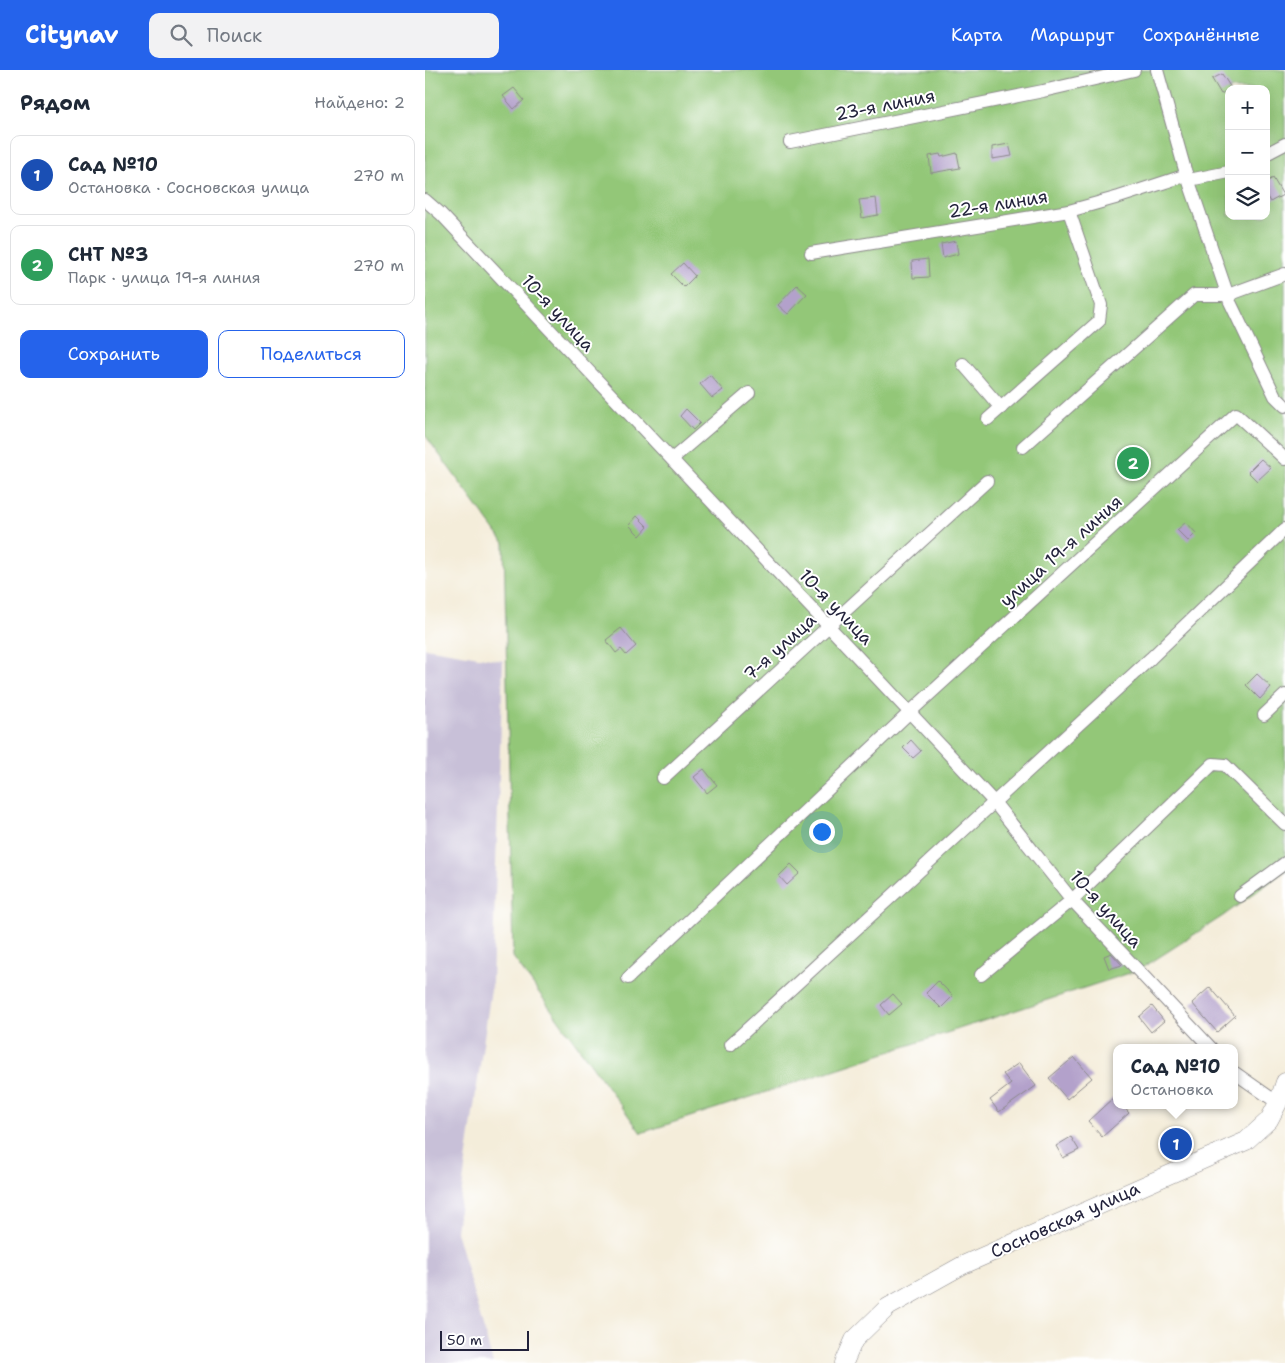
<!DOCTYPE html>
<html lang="ru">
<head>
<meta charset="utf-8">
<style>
  :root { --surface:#fff; --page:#f2f2f3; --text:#1f2937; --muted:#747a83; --line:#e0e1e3; --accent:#2563eb }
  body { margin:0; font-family:"Shantell Sans",sans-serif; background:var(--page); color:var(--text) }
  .controls { position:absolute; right:15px; top:15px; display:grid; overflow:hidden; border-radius:10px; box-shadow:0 5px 20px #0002 }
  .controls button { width:45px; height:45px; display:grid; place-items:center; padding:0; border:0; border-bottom:1px solid var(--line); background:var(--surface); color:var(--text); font:25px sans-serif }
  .scale { position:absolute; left:15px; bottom:12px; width:89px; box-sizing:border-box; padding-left:5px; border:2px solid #22223b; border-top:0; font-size:14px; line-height:18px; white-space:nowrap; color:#22223b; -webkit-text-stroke:4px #fff; paint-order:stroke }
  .you { position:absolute; left:396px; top:761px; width:18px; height:18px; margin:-12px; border:4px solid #fff; border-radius:50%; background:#1a73e8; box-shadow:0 0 0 8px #1a73e833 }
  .badge { display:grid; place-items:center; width:32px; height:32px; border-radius:50%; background:var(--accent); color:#fff; font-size:16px; font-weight:700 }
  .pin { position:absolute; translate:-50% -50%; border:2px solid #fff; box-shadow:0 1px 5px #0006 }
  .popup { position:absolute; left:688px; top:974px; width:125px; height:65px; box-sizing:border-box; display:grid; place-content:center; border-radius:10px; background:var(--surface); filter:drop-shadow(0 1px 4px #0005); font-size:16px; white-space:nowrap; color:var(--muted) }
  .popup b { font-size:19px; color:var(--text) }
  .popup::after { content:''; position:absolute; left:50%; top:100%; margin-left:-10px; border:10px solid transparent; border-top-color:var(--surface) }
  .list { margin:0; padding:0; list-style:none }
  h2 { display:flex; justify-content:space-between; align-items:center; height:65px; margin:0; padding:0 20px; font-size:21px }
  h2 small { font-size:16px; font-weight:400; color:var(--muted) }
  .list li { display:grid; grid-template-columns:32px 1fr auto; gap:15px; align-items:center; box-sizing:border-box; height:80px; margin:0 10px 10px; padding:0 10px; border:1px solid var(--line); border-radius:10px }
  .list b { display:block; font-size:19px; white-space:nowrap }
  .list p { margin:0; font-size:16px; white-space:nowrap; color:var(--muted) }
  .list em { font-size:16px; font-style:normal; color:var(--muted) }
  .actions { display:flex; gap:10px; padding:15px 20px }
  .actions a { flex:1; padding:11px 0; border:1px solid var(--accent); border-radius:10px; text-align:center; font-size:18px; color:var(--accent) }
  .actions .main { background:var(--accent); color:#fff }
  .icon { flex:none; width:28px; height:28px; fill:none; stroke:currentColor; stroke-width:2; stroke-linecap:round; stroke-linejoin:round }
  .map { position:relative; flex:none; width:860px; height:1293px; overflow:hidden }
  header { display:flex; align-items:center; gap:30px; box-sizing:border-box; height:70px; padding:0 25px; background:var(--accent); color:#fff }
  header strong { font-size:24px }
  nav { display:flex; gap:28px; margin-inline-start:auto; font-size:18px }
  .search { width:350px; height:45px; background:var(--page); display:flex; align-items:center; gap:12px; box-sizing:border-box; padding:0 18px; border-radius:10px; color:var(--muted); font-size:19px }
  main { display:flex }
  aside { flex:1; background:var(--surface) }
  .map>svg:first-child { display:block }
  .industrial { fill:#c8c0d8 }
  .green { fill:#93c778; stroke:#5a745a; fill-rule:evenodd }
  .building { fill:#b3a1cb }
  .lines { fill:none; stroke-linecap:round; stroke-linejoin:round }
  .street-casing { stroke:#8b888a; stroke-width:14 }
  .secondary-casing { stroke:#8b888a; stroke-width:19 }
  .street { stroke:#fff; stroke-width:12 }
  .secondary { stroke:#fff; stroke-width:18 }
  .labels { text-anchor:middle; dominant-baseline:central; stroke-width:4; stroke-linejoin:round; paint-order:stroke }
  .street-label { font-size:18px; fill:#22223b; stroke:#fff }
</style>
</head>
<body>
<header>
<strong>Citynav</strong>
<div class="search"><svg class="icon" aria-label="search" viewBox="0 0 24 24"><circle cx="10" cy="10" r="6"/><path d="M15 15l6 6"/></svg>Поиск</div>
<nav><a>Карта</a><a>Маршрут</a><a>Сохранённые</a></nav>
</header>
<main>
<aside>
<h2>Рядом<small>Найдено: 2</small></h2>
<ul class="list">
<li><span class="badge" style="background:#1a4fb4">1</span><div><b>Сад №10</b><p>Остановка · Сосновская улица</p></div><em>270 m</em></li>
<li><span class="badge" style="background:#2e9e5b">2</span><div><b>СНТ №3</b><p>Парк · улица 19-я линия</p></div><em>270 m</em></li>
</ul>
<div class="actions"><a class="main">Сохранить</a><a>Поделиться</a></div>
</aside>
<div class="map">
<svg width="860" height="1293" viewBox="0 0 860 1293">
  <rect width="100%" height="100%" fill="#fff"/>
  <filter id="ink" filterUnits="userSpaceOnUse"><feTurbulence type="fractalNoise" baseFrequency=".02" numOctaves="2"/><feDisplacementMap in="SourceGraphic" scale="10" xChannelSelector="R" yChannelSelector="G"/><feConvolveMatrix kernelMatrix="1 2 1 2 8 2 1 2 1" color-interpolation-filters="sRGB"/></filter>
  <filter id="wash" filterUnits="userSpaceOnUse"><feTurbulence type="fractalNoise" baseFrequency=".0096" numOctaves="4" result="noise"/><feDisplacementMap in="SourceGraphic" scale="20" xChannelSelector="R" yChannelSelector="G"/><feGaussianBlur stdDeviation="1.12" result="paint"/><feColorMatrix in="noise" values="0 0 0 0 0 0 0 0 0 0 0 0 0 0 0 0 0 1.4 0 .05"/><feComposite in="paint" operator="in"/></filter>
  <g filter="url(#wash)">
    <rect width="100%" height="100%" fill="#f4edda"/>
    <polygon class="industrial" points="0,578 78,591 67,912 31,1161 68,1293 0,1293"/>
    <path class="green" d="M 0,0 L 860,0 L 860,801 L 798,846 L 714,900 L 216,1063 L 88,887 L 79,473 L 0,365 ZM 804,19 L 841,19 L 841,146 L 804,146 Z"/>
    <g id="blocks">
      <g class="building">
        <polygon points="797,4 806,18 796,24 787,9"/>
        <polygon points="89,18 99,30 89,39 78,26"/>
        <polygon points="584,74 587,86 567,89 567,77"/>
        <polygon points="532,83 535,98 506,103 504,86 515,84 516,87"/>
        <polygon points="848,108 858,125 845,132 841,125 841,112"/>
        <polygon points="451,128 453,145 437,148 434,130"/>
        <polygon points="531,171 533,184 518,188 516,174"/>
        <polygon points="503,189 504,207 488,208 487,191"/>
        <polygon points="258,193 270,206 259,217 246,204"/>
        <polygon points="372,215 382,224 363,244 353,235"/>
        <polygon points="285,305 298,320 287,328 275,314"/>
        <polygon points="261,339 275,353 268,360 255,346"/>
        <polygon points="836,389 846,398 832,411 823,402"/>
        <polygon points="212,446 223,457 215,466 204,455"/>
        <polygon points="761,452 771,463 763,471 752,460"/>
        <polygon points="196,558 211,576 201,585 196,579 191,583 181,570"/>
        <polygon points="832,604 846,617 835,629 821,615"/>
        <polygon points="486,670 496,681 488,688 478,678"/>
        <polygon points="279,699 292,715 282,723 269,707"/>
        <polygon points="366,794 375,803 362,815 354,806"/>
        <polygon points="686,883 697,895 684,899 679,886"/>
        <polygon points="513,911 528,926 516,938 501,923"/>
        <polygon points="785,917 810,946 792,962 767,933"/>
        <polygon points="468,924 477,934 464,945 456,935"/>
        <polygon points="727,936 739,951 726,962 714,947"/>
        <polygon points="649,987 667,1008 642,1029 624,1008"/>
        <polygon points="594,993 611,1016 574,1042 565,1030 586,1014 578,1004"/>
        <polygon points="689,1027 692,1030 692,1035 697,1035 704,1043 677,1067 663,1051"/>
        <polygon points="646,1067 654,1080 638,1088 631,1076"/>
      </g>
    </g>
  </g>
  <g filter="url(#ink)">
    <use href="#blocks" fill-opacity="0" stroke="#8b888a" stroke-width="1"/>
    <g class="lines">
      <defs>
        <g id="street">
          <polyline points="732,0 760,100 805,232 850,326 860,336"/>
          <polyline points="365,72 618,21 709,0"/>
          <polyline points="841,84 860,74"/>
          <polyline points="764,110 804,102"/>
          <polyline points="0,130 16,144 569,732 647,830 786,978"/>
          <polyline points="386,183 644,141 694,127 762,105"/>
          <polyline points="538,294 576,338"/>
          <polyline points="563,349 674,251 676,235 644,141"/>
          <polyline points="598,377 769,225 803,225 860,204"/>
          <polyline points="247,389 324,323"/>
          <polyline points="839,645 860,625"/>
          <polyline points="238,708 562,411"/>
          <polyline points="815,826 860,793"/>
          <polyline points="556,905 647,830 788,694 800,695 860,754"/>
          <polyline points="203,908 484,643 811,344 860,389"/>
          <polyline points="305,975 726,588 860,459"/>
          <polyline points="810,1003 853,1033"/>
        </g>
        <polyline id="secondary" points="419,1293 429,1270 463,1237 538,1195 821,1071 844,1050 853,1033 860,1012"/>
      </defs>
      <use href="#street" class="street-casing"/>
      <use href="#secondary" class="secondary-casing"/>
      <use href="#street" class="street"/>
      <use href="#secondary" class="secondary"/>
    </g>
  </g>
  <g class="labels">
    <g class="street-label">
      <text transform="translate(460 35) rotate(-11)">23-я линия</text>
      <text transform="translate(573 134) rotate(-9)">22-я линия</text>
      <text transform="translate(133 243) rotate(47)">10-я улица</text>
      <text transform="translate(636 481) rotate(-42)">улица 19-я линия</text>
      <text transform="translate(411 537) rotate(46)">10-я улица</text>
      <text transform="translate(355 577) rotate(-42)">7-я улица</text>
      <text transform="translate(681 839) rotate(48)">10-я улица</text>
      <text transform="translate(640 1150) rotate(-24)">Сосновская улица</text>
    </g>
  </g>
</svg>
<div class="controls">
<button>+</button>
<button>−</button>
<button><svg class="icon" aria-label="layers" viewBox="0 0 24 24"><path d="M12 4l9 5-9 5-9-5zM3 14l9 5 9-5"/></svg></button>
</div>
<div class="scale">50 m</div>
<div class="you"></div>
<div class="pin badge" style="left:751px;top:1074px;background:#1a4fb4">1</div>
<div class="popup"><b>Сад №10</b>Остановка</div>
<div class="pin badge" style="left:708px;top:393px;background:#2e9e5b">2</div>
</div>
</main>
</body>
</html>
